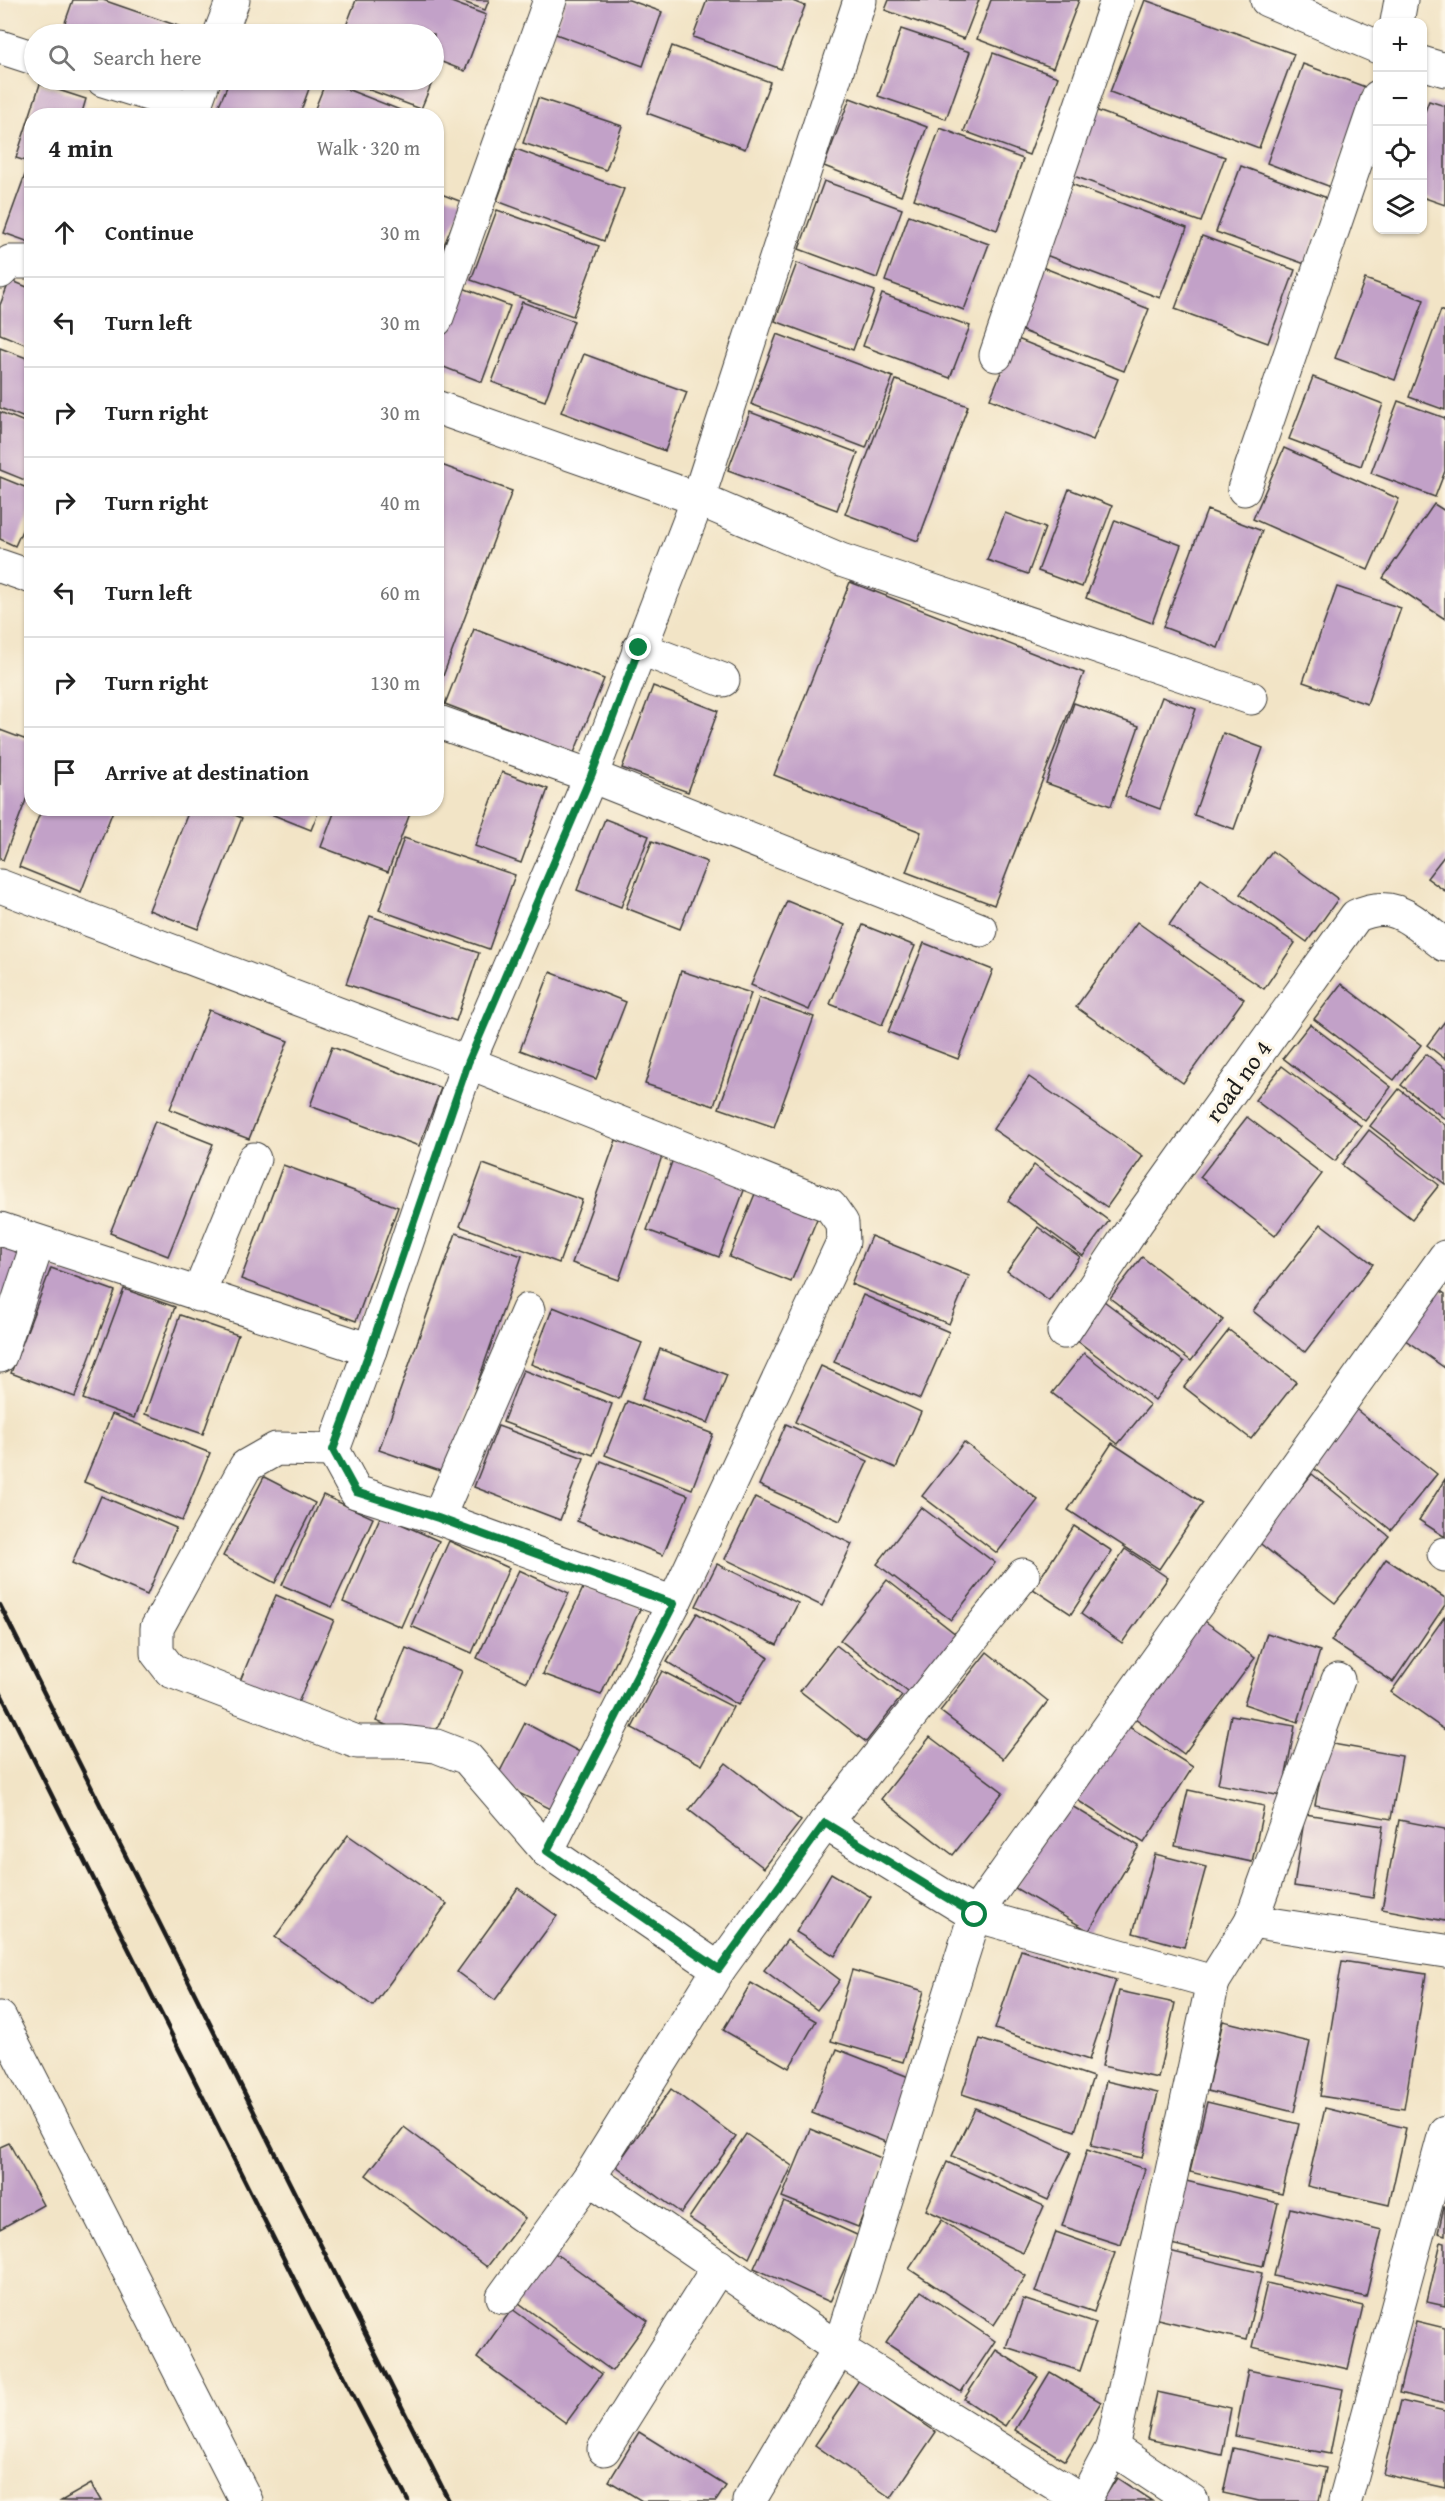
<!DOCTYPE html>
<html lang="en">
<head>
<meta charset="utf-8">
<style>
  :root { --surface:#fff; --page:#f2f2f2; --text:#222; --muted:#767676; --line:#e0e0e0 }
  body { margin:0; font-family:"Gentium Book Plus",serif; background:var(--page); color:var(--text) }
  .controls { position:absolute; right:18px; top:18px; display:grid; overflow:hidden; border-radius:12px; box-shadow:0 2px 4px #0004 }
  .controls button { width:54px; height:54px; display:grid; place-items:center; padding:0; border:0; border-bottom:2px solid var(--line); background:var(--surface); color:var(--text); font:30px sans-serif }
  .stop { position:absolute; width:18px; height:18px; margin:-14px; border:4px solid #0b8043; border-radius:50%; background:#fff }
  .stop.end { background:#0b8043; border-color:#fff; box-shadow:0 2px 6px #0008 }
  .list { margin:0; padding:0; list-style:none }
  h2 { display:flex; justify-content:space-between; align-items:center; height:78px; margin:0; padding:0 24px; font-size:26px }
  h2 small { font-size:20px; font-weight:400; color:var(--muted) }
  .list li { display:grid; grid-template-columns:39px 1fr auto; gap:18px; align-items:center; box-sizing:border-box; height:90px; padding:0 24px; border-top:2px solid var(--line) }
  .list b { display:block; font-size:22px; white-space:nowrap }
  .list em { font-size:20px; font-style:normal; color:var(--muted) }
  .icon { flex:none; width:33px; height:33px; fill:none; stroke:currentColor; stroke-width:2; stroke-linecap:round; stroke-linejoin:round }
  .map { position:relative; flex:none; width:1445px; height:2501px; overflow:hidden }
  .search { position:absolute; background:var(--surface); box-shadow:0 2px 4px #0004; left:24px; top:24px; width:420px; height:66px; display:flex; align-items:center; gap:15px; box-sizing:border-box; padding:0 21px; border-radius:33px; color:var(--muted); font-size:22px }
  .panel { position:absolute; background:var(--surface); box-shadow:0 2px 4px #0004; left:24px; top:108px; width:420px; height:708px; border-radius:24px }
  .map>svg:first-child { display:block }
  .building { fill:#c2a1c8 }
  .lines { fill:none; stroke-linecap:round; stroke-linejoin:round }
  .minor-casing { stroke:#3c3a36; stroke-width:35 }
  .minor { stroke:#fff; stroke-width:33 }
  .rail { stroke:#1c1c1c; stroke-width:4.5 }
  .route { stroke:#0b8043; stroke-width:8 }
  .labels { text-anchor:middle; dominant-baseline:central; stroke-width:6; stroke-linejoin:round; paint-order:stroke }
  .street-label { font-size:24px; fill:#1c1c1c; stroke:#fcf5e5 }
</style>
</head>
<body>
<div class="map">
<svg width="1445" height="2501" viewBox="0 0 1445 2501">
  <rect width="100%" height="100%" fill="#fcf5e5"/>
  <filter id="ink" filterUnits="userSpaceOnUse"><feTurbulence type="fractalNoise" baseFrequency=".0167" numOctaves="2"/><feDisplacementMap in="SourceGraphic" scale="12" xChannelSelector="R" yChannelSelector="G"/><feConvolveMatrix kernelMatrix="1 2 1 2 8 2 1 2 1" color-interpolation-filters="sRGB"/></filter>
  <filter id="wash" filterUnits="userSpaceOnUse"><feTurbulence type="fractalNoise" baseFrequency=".008" numOctaves="4" result="noise"/><feDisplacementMap in="SourceGraphic" scale="24" xChannelSelector="R" yChannelSelector="G"/><feGaussianBlur stdDeviation="1.35" result="paint"/><feColorMatrix in="noise" values="0 0 0 0 0 0 0 0 0 0 0 0 0 0 0 0 0 1.4 0 .05"/><feComposite in="paint" operator="in"/></filter>
  <g filter="url(#wash)">
    <rect width="100%" height="100%" fill="#f2e4c6"/>
    <g id="blocks">
      <g class="building">
        <polygon points="73,0 103,0 181,27 179,34 61,34"/>
        <polygon points="356,0 446,0 486,15 465,71 434,59 434,34 369,34 346,26"/>
        <polygon points="458,0 489,0 485,10"/>
        <polygon points="566,0 629,0 662,12 643,66 553,33"/>
        <polygon points="707,0 790,0 805,6 781,69 693,37"/>
        <polygon points="889,0 979,0 964,39 885,10"/>
        <polygon points="991,0 1079,0 1053,68 977,39"/>
        <polygon points="1145,0 1294,54 1259,148 1110,92"/>
        <polygon points="901,29 970,52 946,119 878,96"/>
        <polygon points="672,46 770,82 745,149 647,113"/>
        <polygon points="993,53 1058,77 1029,155 964,131"/>
        <polygon points="1303,64 1368,88 1331,187 1267,163"/>
        <polygon points="230,80 292,80 310,86 299,116 239,116 218,107"/>
        <polygon points="343,80 433,80 421,109"/>
        <polygon points="326,81 413,115 413,116 312,116"/>
        <polygon points="40,84 86,99 81,116 32,116 32,163 16,158"/>
        <polygon points="538,98 622,126 606,170 523,143"/>
        <polygon points="850,98 927,127 901,196 824,166"/>
        <polygon points="1429,101 1445,106 1445,205 1422,197 1422,119"/>
        <polygon points="1095,110 1225,157 1201,222 1071,175"/>
        <polygon points="940,128 1023,159 997,230 914,199"/>
        <polygon points="516,149 624,189 604,241 497,201"/>
        <polygon points="1241,166 1330,199 1305,264 1216,232"/>
        <polygon points="25,175 32,177 32,243 4,233"/>
        <polygon points="824,181 902,209 877,278 799,249"/>
        <polygon points="1071,184 1187,228 1160,298 1043,254"/>
        <polygon points="436,192 462,202 436,264"/>
        <polygon points="497,210 599,246 573,316 471,280"/>
        <polygon points="909,215 989,244 964,310 885,281"/>
        <polygon points="1202,236 1295,270 1268,343 1175,309"/>
        <polygon points="797,263 875,291 853,350 775,321"/>
        <polygon points="1042,267 1149,309 1124,371 1018,329"/>
        <polygon points="1365,279 1424,300 1395,380 1335,358"/>
        <polygon points="10,280 32,289 32,347 0,334 0,305"/>
        <polygon points="455,285 510,306 482,382 436,364 436,336"/>
        <polygon points="882,294 970,326 950,378 863,346"/>
        <polygon points="522,302 574,321 545,401 492,382"/>
        <polygon points="1441,310 1445,312 1445,410 1409,397"/>
        <polygon points="777,334 893,377 866,448 751,404"/>
        <polygon points="1015,338 1118,379 1093,440 990,399"/>
        <polygon points="0,348 32,360 32,421 0,408"/>
        <polygon points="584,354 687,392 665,451 561,412"/>
        <polygon points="1313,377 1383,404 1361,466 1289,439"/>
        <polygon points="896,380 968,406 918,541 845,514"/>
        <polygon points="1398,401 1445,418 1445,471 1435,497 1371,473"/>
        <polygon points="0,412 32,425 32,483 0,470"/>
        <polygon points="750,412 858,453 837,510 728,470"/>
        <polygon points="1284,448 1399,499 1368,570 1253,519"/>
        <polygon points="436,463 512,491 437,692 436,692"/>
        <polygon points="0,477 32,490 32,508 15,546 0,539"/>
        <polygon points="1069,489 1112,506 1082,587 1038,571"/>
        <polygon points="1434,504 1445,511 1445,619 1383,578"/>
        <polygon points="1207,510 1262,531 1218,648 1163,627"/>
        <polygon points="1005,513 1045,528 1028,574 987,560"/>
        <polygon points="1115,520 1181,545 1152,623 1086,598"/>
        <polygon points="850,582 1084,673 994,905 906,872 921,832 774,775"/>
        <polygon points="1337,587 1401,608 1367,704 1303,682"/>
        <polygon points="474,629 604,679 574,753 445,704"/>
        <polygon points="653,686 718,711 688,792 622,768"/>
        <polygon points="1162,697 1196,709 1160,809 1125,796"/>
        <polygon points="1074,703 1139,726 1111,806 1046,783"/>
        <polygon points="0,730 32,742 32,784 3,860 0,859"/>
        <polygon points="1223,733 1263,748 1234,829 1194,815"/>
        <polygon points="502,772 548,789 521,863 475,846"/>
        <polygon points="42,808 114,808 81,892 19,867"/>
        <polygon points="190,808 218,808 242,818 198,929 149,910"/>
        <polygon points="267,808 320,808 311,830 266,812"/>
        <polygon points="336,808 412,808 388,872 321,847"/>
        <polygon points="605,819 649,836 621,907 577,890"/>
        <polygon points="404,838 515,875 489,949 379,910"/>
        <polygon points="652,841 707,862 680,929 626,908"/>
        <polygon points="1272,851 1338,899 1307,942 1240,894"/>
        <polygon points="1445,855 1445,891 1427,878"/>
        <polygon points="1201,879 1295,943 1264,989 1169,925"/>
        <polygon points="787,901 845,925 809,1010 751,985"/>
        <polygon points="370,916 479,953 456,1021 346,984"/>
        <polygon points="1137,922 1244,999 1183,1083 1076,1007"/>
        <polygon points="863,925 915,946 882,1025 830,1004"/>
        <polygon points="924,943 993,970 958,1059 888,1032"/>
        <polygon points="681,971 751,993 714,1106 645,1084"/>
        <polygon points="550,972 626,1002 596,1079 520,1050"/>
        <polygon points="1341,984 1421,1045 1394,1080 1314,1019"/>
        <polygon points="759,998 814,1017 774,1127 719,1108"/>
        <polygon points="209,1010 288,1041 249,1139 170,1109"/>
        <polygon points="1445,1021 1445,1059 1427,1045"/>
        <polygon points="1310,1024 1391,1087 1365,1121 1283,1058"/>
        <polygon points="332,1047 441,1088 419,1146 310,1106"/>
        <polygon points="1426,1054 1445,1069 1445,1119 1401,1085"/>
        <polygon points="1282,1066 1361,1126 1335,1161 1255,1100"/>
        <polygon points="1029,1077 1143,1156 1107,1207 993,1129"/>
        <polygon points="1399,1089 1445,1125 1445,1184 1370,1126"/>
        <polygon points="1247,1117 1322,1174 1275,1236 1200,1177"/>
        <polygon points="155,1121 213,1144 168,1256 110,1233"/>
        <polygon points="1369,1130 1439,1185 1412,1219 1342,1165"/>
        <polygon points="616,1140 662,1156 619,1280 572,1263"/>
        <polygon points="673,1159 746,1185 719,1257 647,1230"/>
        <polygon points="483,1164 582,1200 559,1263 460,1226"/>
        <polygon points="283,1165 398,1207 356,1321 241,1279"/>
        <polygon points="1034,1165 1109,1221 1083,1256 1008,1201"/>
        <polygon points="757,1189 819,1214 791,1282 729,1257"/>
        <polygon points="1321,1224 1373,1264 1305,1352 1253,1311"/>
        <polygon points="1038,1227 1080,1257 1049,1301 1007,1271"/>
        <polygon points="456,1233 522,1256 446,1473 379,1450"/>
        <polygon points="871,1236 969,1276 949,1324 851,1284"/>
        <polygon points="0,1244 24,1252 0,1321"/>
        <polygon points="1142,1257 1223,1320 1191,1361 1110,1298"/>
        <polygon points="51,1268 115,1291 75,1397 11,1373"/>
        <polygon points="124,1289 175,1307 134,1418 83,1399"/>
        <polygon points="1438,1289 1445,1294 1445,1368 1404,1339"/>
        <polygon points="863,1295 949,1332 920,1399 834,1362"/>
        <polygon points="1104,1301 1184,1362 1155,1400 1075,1339"/>
        <polygon points="553,1307 642,1343 619,1399 531,1364"/>
        <polygon points="180,1315 238,1335 203,1434 145,1414"/>
        <polygon points="1229,1330 1296,1382 1251,1439 1184,1387"/>
        <polygon points="660,1349 727,1375 708,1423 642,1399"/>
        <polygon points="1084,1353 1150,1405 1118,1444 1052,1393"/>
        <polygon points="821,1366 921,1412 896,1468 795,1422"/>
        <polygon points="523,1370 612,1404 593,1455 503,1422"/>
        <polygon points="627,1401 713,1434 692,1489 605,1455"/>
        <polygon points="1353,1407 1437,1474 1391,1530 1307,1463"/>
        <polygon points="112,1414 210,1453 182,1521 84,1482"/>
        <polygon points="786,1424 868,1461 840,1521 759,1485"/>
        <polygon points="498,1426 584,1458 560,1520 474,1487"/>
        <polygon points="964,1442 1038,1500 997,1553 922,1496"/>
        <polygon points="1112,1443 1203,1503 1159,1569 1068,1510"/>
        <polygon points="601,1461 688,1495 663,1555 577,1521"/>
        <polygon points="1312,1474 1389,1536 1335,1603 1257,1541"/>
        <polygon points="264,1477 315,1503 275,1583 223,1556"/>
        <polygon points="1445,1479 1445,1537 1419,1520"/>
        <polygon points="323,1495 373,1518 332,1607 282,1585"/>
        <polygon points="101,1496 176,1528 147,1595 72,1563"/>
        <polygon points="755,1497 852,1544 822,1606 725,1559"/>
        <polygon points="921,1507 995,1563 951,1620 877,1564"/>
        <polygon points="381,1515 439,1541 401,1627 343,1602"/>
        <polygon points="1074,1526 1112,1551 1071,1614 1033,1589"/>
        <polygon points="449,1541 509,1568 472,1653 411,1626"/>
        <polygon points="1125,1549 1168,1578 1122,1643 1081,1614"/>
        <polygon points="1386,1559 1445,1598 1445,1605 1393,1682 1331,1641"/>
        <polygon points="717,1564 798,1603 777,1645 696,1606"/>
        <polygon points="519,1570 569,1593 527,1682 477,1658"/>
        <polygon points="887,1580 962,1639 916,1698 840,1640"/>
        <polygon points="584,1586 641,1607 601,1695 543,1674"/>
        <polygon points="276,1595 334,1620 297,1705 240,1681"/>
        <polygon points="697,1613 768,1657 738,1705 667,1662"/>
        <polygon points="1198,1616 1255,1658 1184,1754 1127,1712"/>
        <polygon points="1445,1616 1445,1730 1391,1692"/>
        <polygon points="1267,1633 1320,1651 1298,1722 1244,1704"/>
        <polygon points="836,1645 902,1696 866,1742 800,1691"/>
        <polygon points="406,1648 462,1671 431,1743 376,1721"/>
        <polygon points="987,1652 1048,1701 1003,1759 940,1711"/>
        <polygon points="662,1671 733,1707 702,1765 632,1728"/>
        <polygon points="1231,1715 1295,1726 1282,1796 1218,1784"/>
        <polygon points="525,1723 591,1758 561,1814 495,1781"/>
        <polygon points="1126,1725 1193,1767 1144,1843 1077,1800"/>
        <polygon points="930,1737 1003,1792 953,1855 881,1799"/>
        <polygon points="1327,1743 1402,1756 1391,1819 1315,1805"/>
        <polygon points="726,1763 801,1821 764,1868 689,1810"/>
        <polygon points="1188,1790 1264,1806 1252,1862 1175,1846"/>
        <polygon points="1065,1802 1139,1846 1089,1931 1015,1888"/>
        <polygon points="1305,1814 1383,1826 1373,1898 1294,1886"/>
        <polygon points="1399,1820 1445,1829 1445,1921 1382,1909"/>
        <polygon points="348,1835 447,1904 373,2006 275,1937"/>
        <polygon points="1155,1854 1206,1867 1184,1947 1133,1933"/>
        <polygon points="831,1873 871,1897 835,1956 796,1932"/>
        <polygon points="518,1888 557,1916 495,2000 457,1972"/>
        <polygon points="787,1940 840,1980 817,2010 764,1970"/>
        <polygon points="1021,1950 1116,1980 1089,2060 995,2029"/>
        <polygon points="1342,1961 1426,1974 1404,2109 1320,2096"/>
        <polygon points="852,1970 924,1991 903,2062 831,2041"/>
        <polygon points="751,1983 816,2021 789,2068 723,2030"/>
        <polygon points="1119,1991 1175,2003 1158,2078 1102,2066"/>
        <polygon points="1223,2021 1310,2042 1294,2112 1207,2091"/>
        <polygon points="980,2039 1093,2077 1075,2131 962,2094"/>
        <polygon points="837,2049 914,2079 888,2143 812,2113"/>
        <polygon points="1106,2081 1158,2093 1142,2158 1091,2146"/>
        <polygon points="671,2089 736,2137 681,2213 616,2166"/>
        <polygon points="1207,2102 1299,2124 1282,2194 1190,2172"/>
        <polygon points="975,2108 1071,2152 1048,2200 952,2156"/>
        <polygon points="1325,2108 1406,2128 1389,2205 1307,2186"/>
        <polygon points="404,2127 525,2218 487,2267 366,2175"/>
        <polygon points="810,2129 886,2160 858,2227 782,2197"/>
        <polygon points="746,2134 792,2166 749,2258 689,2218"/>
        <polygon points="9,2143 43,2205 0,2229 0,2147"/>
        <polygon points="1087,2150 1145,2169 1121,2245 1062,2226"/>
        <polygon points="947,2162 1044,2206 1023,2253 926,2210"/>
        <polygon points="1186,2181 1278,2203 1263,2266 1171,2244"/>
        <polygon points="784,2202 859,2236 830,2302 754,2268"/>
        <polygon points="1444,2207 1445,2207 1445,2235 1438,2233"/>
        <polygon points="1290,2208 1382,2230 1366,2297 1274,2276"/>
        <polygon points="942,2220 1026,2276 994,2325 909,2269"/>
        <polygon points="1056,2232 1115,2253 1094,2312 1035,2292"/>
        <polygon points="1441,2242 1445,2243 1445,2306 1427,2302"/>
        <polygon points="1165,2250 1262,2273 1246,2340 1149,2317"/>
        <polygon points="552,2251 648,2321 612,2371 515,2300"/>
        <polygon points="1267,2283 1363,2306 1348,2369 1252,2347"/>
        <polygon points="921,2291 995,2341 961,2392 886,2343"/>
        <polygon points="1023,2299 1096,2323 1080,2371 1006,2347"/>
        <polygon points="512,2309 602,2374 566,2423 477,2358"/>
        <polygon points="1416,2321 1445,2328 1445,2404 1399,2393"/>
        <polygon points="996,2350 1038,2377 1005,2426 964,2399"/>
        <polygon points="1248,2370 1343,2389 1330,2454 1235,2436"/>
        <polygon points="1050,2372 1101,2402 1065,2461 1015,2430"/>
        <polygon points="859,2380 936,2432 891,2498 815,2445"/>
        <polygon points="1157,2392 1231,2408 1222,2455 1147,2439"/>
        <polygon points="1401,2401 1445,2411 1445,2488 1383,2474"/>
        <polygon points="639,2432 726,2486 716,2501 642,2501 609,2481"/>
        <polygon points="1233,2448 1326,2468 1319,2501 1259,2501 1223,2493"/>
        <polygon points="1117,2478 1152,2501 1102,2501"/>
        <polygon points="91,2484 101,2501 61,2501"/>
      </g>
    </g>
  </g>
  <g filter="url(#ink)">
    <use href="#blocks" fill-opacity="0" stroke="#3c3a36" stroke-width="1.5"/>
    <g class="lines">
      <defs>
        <g id="minor">
          <polyline points="1267,0 1378,47"/>
          <polyline points="1397,22 1401,0"/>
          <polyline points="220,34 233,0"/>
          <polyline points="0,47 34,58"/>
          <polyline points="1422,63 1445,70"/>
          <polyline points="103,80 193,108"/>
          <polyline points="191,116 204,80"/>
          <polyline points="0,272 10,262 32,262"/>
          <polyline points="436,320 550,0"/>
          <polyline points="996,355 1117,0"/>
          <polyline points="436,407 698,499 841,560 1251,698"/>
          <polyline points="1244,489 1378,97"/>
          <polyline points="0,566 32,577"/>
          <polyline points="639,648 723,680"/>
          <polyline points="436,721 591,776 981,930"/>
          <polyline points="0,886 468,1063 830,1206 842,1223 843,1242 674,1603 547,1851"/>
          <polyline points="0,1229 370,1350"/>
          <polyline points="198,1295 254,1159"/>
          <path d="M 1064,1332 L 1137,1222 L 1356,916 C 1396,897 1414,923 1445,945"/>
          <polyline points="0,1356 38,1242"/>
          <polyline points="333,1450 276,1449 246,1466 157,1628 157,1653 171,1671 357,1742 401,1742 436,1746 467,1758 547,1851 719,1969"/>
          <polyline points="438,1518 528,1310"/>
          <polyline points="1444,1554 1445,1555"/>
          <polyline points="674,1603 438,1518 356,1492 333,1450 370,1350 468,1063 591,776 698,499 860,0"/>
          <polyline points="825,1823 975,1915 1213,1982 1251,1921 1445,1951"/>
          <polyline points="1251,1921 1338,1680"/>
          <polyline points="0,2018 246,2501"/>
          <polyline points="589,2178 839,2349 1083,2501"/>
          <polyline points="503,2297 589,2178 719,1969 825,1823 1023,1575"/>
          <polyline points="1112,2448 1192,2501"/>
          <polyline points="604,2449 719,2266"/>
          <polyline points="749,2501 839,2349 975,1915 1445,1257"/>
          <polyline points="1084,2501 1112,2448 1213,1982"/>
          <polyline points="1345,2501 1445,2133"/>
        </g>
      </defs>
      <use href="#minor" class="minor-casing"/>
      <use href="#minor" class="minor"/>
      <g class="rail">
        <polyline points="0,1605 449,2501"/>
        <polyline points="0,1692 319,2329 408,2501"/>
      </g>
    </g>
  </g>
  <g class="lines" filter="url(#ink)">
    <polyline class="route" points="639,648 591,776 468,1063 370,1350 333,1450 356,1492 438,1518 674,1604 547,1851 719,1969 825,1823 975,1915"/>
  </g>
  <g class="labels">
    <g class="street-label">
      <text transform="translate(1238 1081) rotate(-54)">road no 4</text>
    </g>
  </g>
</svg>
<div class="controls">
<button>+</button>
<button>−</button>
<button><svg class="icon" aria-label="locate" viewBox="0 0 24 24"><circle cx="12" cy="12" r="6"/><path d="M12 2v4M12 18v4M2 12h4M18 12h4"/></svg></button>
<button><svg class="icon" aria-label="layers" viewBox="0 0 24 24"><path d="M12 4l9 5-9 5-9-5zM3 14l9 5 9-5"/></svg></button>
</div>
<div class="stop" style="left:975px;top:1915px"></div>
<div class="stop end" style="left:639px;top:648px"></div>
<div class="search"><svg class="icon" aria-label="search" viewBox="0 0 24 24"><circle cx="10" cy="10" r="6"/><path d="M15 15l6 6"/></svg>Search here</div>
<section class="panel">
<h2>4 min<small>Walk · 320 m</small></h2>
<ul class="list">
<li><svg class="icon" aria-label="ahead" viewBox="0 0 24 24"><path d="M12 20V5M6 11l6-6 6 6"/></svg><div><b>Continue</b></div><em>30 m</em></li>
<li><svg class="icon" aria-label="left" viewBox="0 0 24 24"><path d="M17 20v-9H6M10 6l-5 5 5 5"/></svg><div><b>Turn left</b></div><em>30 m</em></li>
<li><svg class="icon" aria-label="right" viewBox="0 0 24 24"><path d="M7 20v-9h11M14 6l5 5-5 5"/></svg><div><b>Turn right</b></div><em>30 m</em></li>
<li><svg class="icon" aria-label="right" viewBox="0 0 24 24"><path d="M7 20v-9h11M14 6l5 5-5 5"/></svg><div><b>Turn right</b></div><em>40 m</em></li>
<li><svg class="icon" aria-label="left" viewBox="0 0 24 24"><path d="M17 20v-9H6M10 6l-5 5 5 5"/></svg><div><b>Turn left</b></div><em>60 m</em></li>
<li><svg class="icon" aria-label="right" viewBox="0 0 24 24"><path d="M7 20v-9h11M14 6l5 5-5 5"/></svg><div><b>Turn right</b></div><em>130 m</em></li>
<li><svg class="icon" aria-label="arrive" viewBox="0 0 24 24"><path d="M6 21V4h12l-3 4 3 4H6"/></svg><div><b>Arrive at destination</b></div></li>
</ul>
</section>
</div>
</body>
</html>
